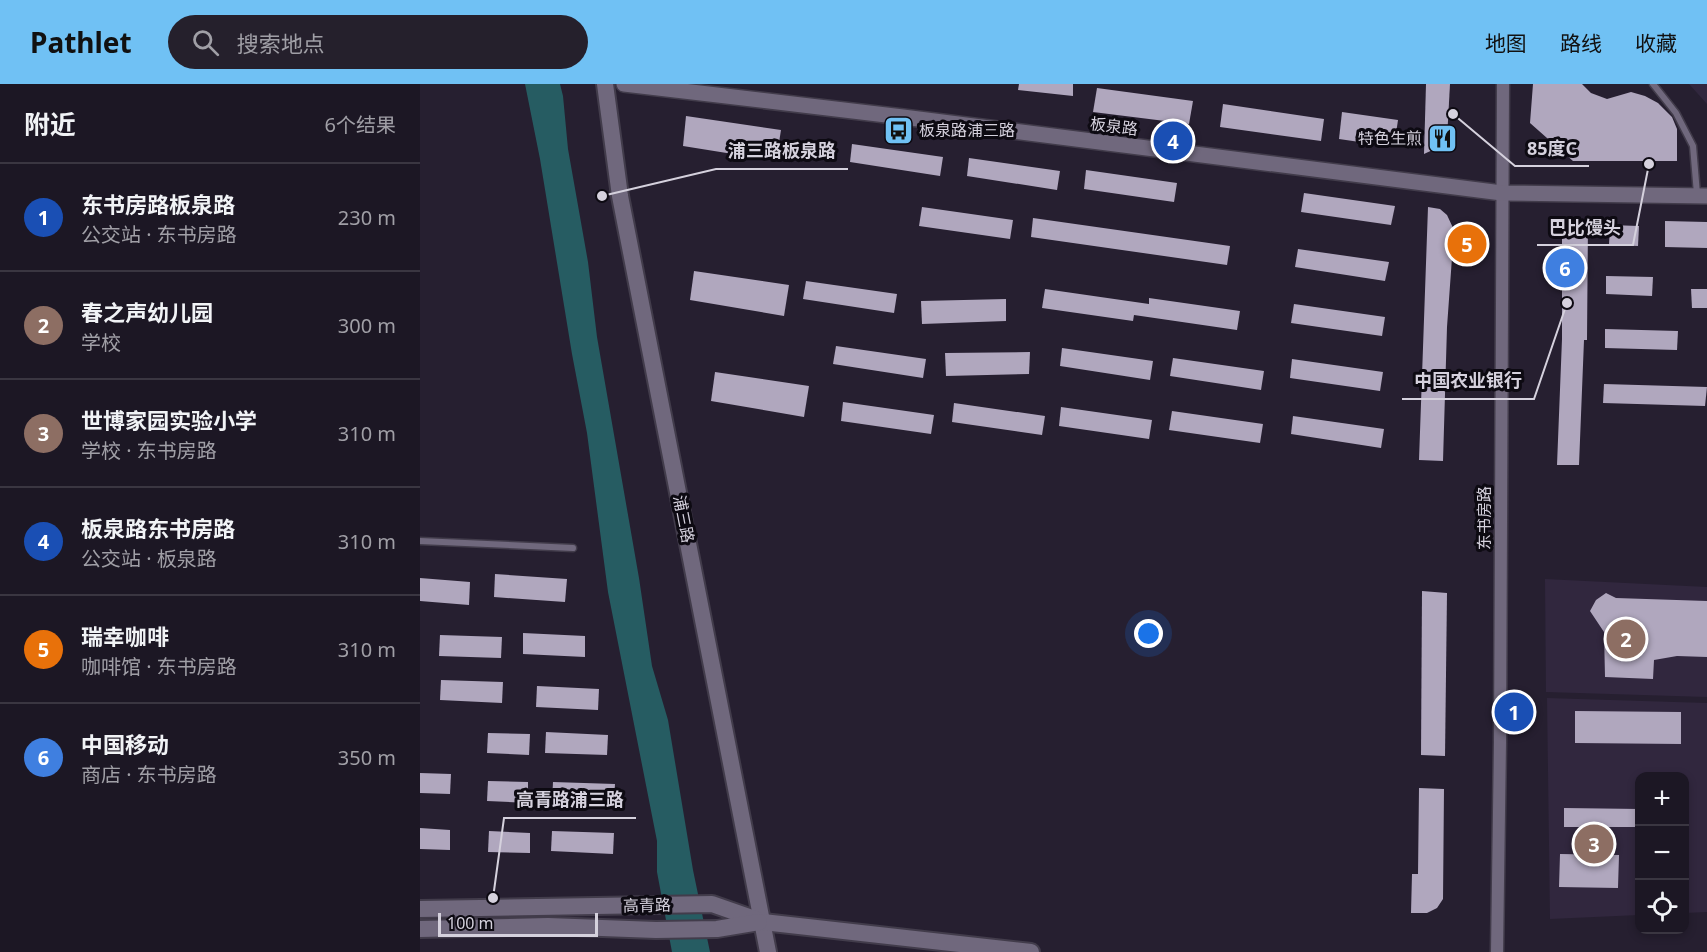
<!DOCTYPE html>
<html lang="zh">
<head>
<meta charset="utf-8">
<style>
  :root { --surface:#1c1724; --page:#25202c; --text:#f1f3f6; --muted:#a09fa6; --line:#3a3641; --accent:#70c1f4 }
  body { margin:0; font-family:"Noto Sans","Noto Sans SC",sans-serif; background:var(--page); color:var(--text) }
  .controls { position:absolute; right:18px; bottom:18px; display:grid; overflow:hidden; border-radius:12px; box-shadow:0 3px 9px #0003 }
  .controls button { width:54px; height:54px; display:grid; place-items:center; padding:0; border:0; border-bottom:2px solid var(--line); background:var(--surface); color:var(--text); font:30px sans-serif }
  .scale { position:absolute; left:18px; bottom:15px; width:160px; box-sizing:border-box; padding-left:6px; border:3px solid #d5d1dd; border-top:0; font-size:16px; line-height:21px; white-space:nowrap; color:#d5d1dd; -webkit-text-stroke:4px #0d0a12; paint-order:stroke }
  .you { position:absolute; left:729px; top:550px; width:21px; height:21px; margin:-15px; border:4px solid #fff; border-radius:50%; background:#1a73e8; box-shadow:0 0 0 9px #1a73e833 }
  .badge { display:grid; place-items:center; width:39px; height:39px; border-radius:50%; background:var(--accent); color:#fff; font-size:20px; font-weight:700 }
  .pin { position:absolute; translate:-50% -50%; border:3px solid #fff; box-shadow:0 2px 6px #0006 }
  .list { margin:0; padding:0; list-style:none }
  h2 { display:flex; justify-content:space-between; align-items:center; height:78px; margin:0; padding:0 24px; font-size:26px }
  h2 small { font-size:20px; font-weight:400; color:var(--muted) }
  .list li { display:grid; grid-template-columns:39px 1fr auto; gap:18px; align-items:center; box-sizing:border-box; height:108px; padding:0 24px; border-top:2px solid var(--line) }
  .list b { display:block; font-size:22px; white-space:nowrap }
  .list p { margin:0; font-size:20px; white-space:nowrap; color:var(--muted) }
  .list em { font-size:20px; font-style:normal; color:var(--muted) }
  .icon { flex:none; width:33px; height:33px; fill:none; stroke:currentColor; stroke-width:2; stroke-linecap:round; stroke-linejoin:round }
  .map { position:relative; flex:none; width:1287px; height:868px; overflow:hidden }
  header { display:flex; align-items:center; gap:36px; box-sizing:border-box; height:84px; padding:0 30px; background:var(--accent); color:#111 }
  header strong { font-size:28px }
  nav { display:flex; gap:33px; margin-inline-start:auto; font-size:21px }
  .search { width:420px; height:54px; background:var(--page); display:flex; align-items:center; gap:15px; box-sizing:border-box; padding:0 21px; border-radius:33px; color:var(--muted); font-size:22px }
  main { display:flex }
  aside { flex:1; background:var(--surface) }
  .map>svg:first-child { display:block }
  .built { fill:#31273e }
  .water { fill:#265c62 }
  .building { fill:#b0a7be }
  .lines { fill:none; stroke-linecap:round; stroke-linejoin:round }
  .service-casing { stroke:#423c4b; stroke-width:9 }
  .minor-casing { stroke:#423c4b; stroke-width:15 }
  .tertiary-casing { stroke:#423c4b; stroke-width:18 }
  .secondary-casing { stroke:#423c4b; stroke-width:20 }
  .service { stroke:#70687d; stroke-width:6 }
  .minor { stroke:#70687d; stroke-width:12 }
  .tertiary { stroke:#70687d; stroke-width:15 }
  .secondary { stroke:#70687d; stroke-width:16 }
  .labels { text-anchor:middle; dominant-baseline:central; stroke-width:6; stroke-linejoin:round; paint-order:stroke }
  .street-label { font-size:16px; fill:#d5d1dd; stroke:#0d0a12 }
  .poi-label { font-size:16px; fill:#d5d1dd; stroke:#0d0a12; text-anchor:start }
  .leader { fill:none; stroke:#d5d1dd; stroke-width:2 }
  .callout-dot { fill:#d5d1dd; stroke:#0d0a12; stroke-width:2 }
  .callout-label { font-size:18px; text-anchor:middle; font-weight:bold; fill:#d5d1dd; stroke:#0d0a12; stroke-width:6; stroke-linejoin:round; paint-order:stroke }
</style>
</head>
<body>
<header>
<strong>Pathlet</strong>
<div class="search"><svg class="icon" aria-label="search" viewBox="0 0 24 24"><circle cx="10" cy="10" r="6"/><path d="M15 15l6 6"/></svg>搜索地点</div>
<nav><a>地图</a><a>路线</a><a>收藏</a></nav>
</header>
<main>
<aside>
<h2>附近<small>6个结果</small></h2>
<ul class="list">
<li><span class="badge" style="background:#1a4fb4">1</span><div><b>东书房路板泉路</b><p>公交站 · 东书房路</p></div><em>230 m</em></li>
<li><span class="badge" style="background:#8d6e63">2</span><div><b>春之声幼儿园</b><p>学校</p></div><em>300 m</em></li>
<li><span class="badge" style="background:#8d6e63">3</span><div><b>世博家园实验小学</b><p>学校 · 东书房路</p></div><em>310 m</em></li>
<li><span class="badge" style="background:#1a4fb4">4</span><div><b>板泉路东书房路</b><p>公交站 · 板泉路</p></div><em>310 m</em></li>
<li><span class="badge" style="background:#e8710a">5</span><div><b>瑞幸咖啡</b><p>咖啡馆 · 东书房路</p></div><em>310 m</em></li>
<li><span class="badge" style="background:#3f7fe0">6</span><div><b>中国移动</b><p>商店 · 东书房路</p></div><em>350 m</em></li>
</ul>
</aside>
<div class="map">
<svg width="1287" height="868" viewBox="0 0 1287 868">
  <rect width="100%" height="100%" fill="#261f30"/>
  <g class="built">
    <polygon points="1269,0 1287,0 1287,20"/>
    <polygon points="1125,495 1287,503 1287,613 1126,608"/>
    <polygon points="1127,614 1287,619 1287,828 1265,829 1264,692 1220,692 1219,831 1130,835"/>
  </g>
  <polygon class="water" points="105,0 140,0 143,12 148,65 168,178 177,253 219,494 232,582 248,636 273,786 290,868 252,868 237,788 237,757 188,508 167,349 152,270 120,75"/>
  <g class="building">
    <polygon points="599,0 653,0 653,12 598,6"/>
    <polygon points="1006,0 1030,0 1027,55 1019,63 1004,70"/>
    <polygon points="1113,0 1162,0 1171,9 1187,15 1211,8 1225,12 1238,19 1252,33 1257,45 1257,77 1153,77 1110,39"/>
    <polygon points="677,4 773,17 769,40 673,28"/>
    <polygon points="803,20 904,35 901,57 800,43"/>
    <polygon points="922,28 978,36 974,63 919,55"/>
    <polygon points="266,32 361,46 356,77 263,62"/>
    <polygon points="432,60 523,73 520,92 430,78"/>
    <polygon points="549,74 640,87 637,106 547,92"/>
    <polygon points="666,86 757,99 754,118 664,105"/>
    <polygon points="884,109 975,122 971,141 881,128"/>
    <polygon points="502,123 593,136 590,155 499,142"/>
    <polygon points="1008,123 1020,125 1027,131 1034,146 1027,243 1023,377 999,376"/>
    <polygon points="613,134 810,162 807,181 611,153"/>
    <polygon points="1245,137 1287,138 1287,164 1245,163"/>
    <polygon points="1168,138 1167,256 1164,256 1159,381 1137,381 1142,255 1142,155 1145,147 1154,139"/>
    <polygon points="1190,141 1219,142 1218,162 1189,161"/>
    <polygon points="878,165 969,178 965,197 875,183"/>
    <polygon points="274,187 369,201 364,232 270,216"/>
    <polygon points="1186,192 1233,193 1232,212 1186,210"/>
    <polygon points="386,197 477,210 474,229 383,215"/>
    <polygon points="625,205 729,220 729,214 820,227 817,246 714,231 713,237 622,224"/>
    <polygon points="1271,205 1287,205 1287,224 1272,224"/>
    <polygon points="586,215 586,237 502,240 501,217"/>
    <polygon points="874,220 965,233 962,252 871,239"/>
    <polygon points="1185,245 1258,247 1257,266 1185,264"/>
    <polygon points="416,262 506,275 503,294 413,280"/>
    <polygon points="642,264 733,277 730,296 640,282"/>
    <polygon points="610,268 609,290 526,292 525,269"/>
    <polygon points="753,274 844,287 841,306 750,292"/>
    <polygon points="872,275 963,288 960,307 870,294"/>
    <polygon points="295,288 389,302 384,333 291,317"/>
    <polygon points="1184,300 1287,303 1285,322 1183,319"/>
    <polygon points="423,318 514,331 511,350 421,337"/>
    <polygon points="534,319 625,332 622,351 532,338"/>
    <polygon points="641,323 732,336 729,355 639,342"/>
    <polygon points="752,327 843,340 840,359 749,346"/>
    <polygon points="873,332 964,345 961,364 871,350"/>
    <polygon points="75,490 147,495 145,518 74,513"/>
    <polygon points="0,494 50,498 49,521 0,517"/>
    <polygon points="1002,507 1027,509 1025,672 1001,671"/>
    <polygon points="1186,509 1196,514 1287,517 1287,573 1257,572 1234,576 1233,595 1185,593 1184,548 1170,527 1176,516"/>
    <polygon points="103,549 165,552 165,573 103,570"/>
    <polygon points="20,551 82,553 81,574 19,572"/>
    <polygon points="21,596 83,598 82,619 20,616"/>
    <polygon points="117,602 179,605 178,626 116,623"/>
    <polygon points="1155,627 1261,628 1261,660 1155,659"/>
    <polygon points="126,648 188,651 187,671 125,669"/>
    <polygon points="68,649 110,650 109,671 67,669"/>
    <polygon points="0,689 31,690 30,710 0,709"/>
    <polygon points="68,697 108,698 108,719 67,717"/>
    <polygon points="133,698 195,700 194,721 132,718"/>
    <polygon points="999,704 1024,705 1023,815 1017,824 1007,829 991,829 992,790 998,790"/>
    <polygon points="1144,724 1220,725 1220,743 1144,743"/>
    <polygon points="0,744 30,746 30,766 0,765"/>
    <polygon points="69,747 110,749 110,769 68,768"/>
    <polygon points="132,747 194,749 193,770 131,767"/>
    <polygon points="1140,770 1199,771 1198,804 1139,803"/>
  </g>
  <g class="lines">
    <defs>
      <g id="service">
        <polyline points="1233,0 1256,29 1273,62 1277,110"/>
        <polyline points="0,457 153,464"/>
      </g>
      <polyline id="minor" points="1077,868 1080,658 1083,0"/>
      <polyline id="tertiary" points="204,0 483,33 1082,109 1287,112"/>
      <g id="secondary">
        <polyline points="185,0 200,112 348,868"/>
        <polyline points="0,825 292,820 343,838 611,868"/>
        <polyline points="0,845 128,842 236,846 297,845 339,838"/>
      </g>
    </defs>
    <use href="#service" class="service-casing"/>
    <use href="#minor" class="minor-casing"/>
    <use href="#tertiary" class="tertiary-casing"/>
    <use href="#secondary" class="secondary-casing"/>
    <use href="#service" class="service"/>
    <use href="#minor" class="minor"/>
    <use href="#tertiary" class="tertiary"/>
    <use href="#secondary" class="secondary"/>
  </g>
  <defs>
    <symbol id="bus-square" viewBox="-11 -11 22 22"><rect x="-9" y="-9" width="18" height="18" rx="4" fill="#70c1f4" stroke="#0d0a12"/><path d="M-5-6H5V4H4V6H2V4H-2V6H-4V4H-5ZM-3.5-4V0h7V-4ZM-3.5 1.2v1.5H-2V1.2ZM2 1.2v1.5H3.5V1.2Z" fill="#111"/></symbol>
    <symbol id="restaurant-square" viewBox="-11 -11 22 22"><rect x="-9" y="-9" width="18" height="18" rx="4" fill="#70c1f4" stroke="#0d0a12"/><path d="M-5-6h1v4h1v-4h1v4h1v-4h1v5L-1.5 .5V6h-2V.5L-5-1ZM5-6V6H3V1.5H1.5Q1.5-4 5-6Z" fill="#111"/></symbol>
  </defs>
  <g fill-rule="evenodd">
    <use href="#bus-square" x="462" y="30" width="33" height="33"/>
    <use href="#restaurant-square" x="1006" y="38" width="33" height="33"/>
  </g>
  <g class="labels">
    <g class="street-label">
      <text transform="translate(694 42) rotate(7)">板泉路</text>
      <text transform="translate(1064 434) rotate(-90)">东书房路</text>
      <text transform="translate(264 435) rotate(79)">浦三路</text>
      <text transform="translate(227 821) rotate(-1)">高青路</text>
    </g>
    <g class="poi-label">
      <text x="499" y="46">板泉路浦三路</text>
      <text x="1002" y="54" text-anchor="end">特色生煎</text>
    </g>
  </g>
  <path class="leader" d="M1033 30L1095 82H1169M182 112L296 85H428M1229 80L1213 161H1117M1147 219L1114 315H982M73 814L84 734H216"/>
  <g class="callout-dot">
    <circle cx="1033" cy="30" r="6"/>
    <circle cx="182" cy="112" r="6"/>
    <circle cx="1229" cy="80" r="6"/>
    <circle cx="1147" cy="219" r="6"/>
    <circle cx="73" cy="814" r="6"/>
  </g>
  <g class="callout-label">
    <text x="1132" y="71">85度C</text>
    <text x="362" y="73">浦三路板泉路</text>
    <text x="1165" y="150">巴比馒头</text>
    <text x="1048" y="303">中国农业银行</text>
    <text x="150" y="722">高青路浦三路</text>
  </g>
</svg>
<div class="controls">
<button>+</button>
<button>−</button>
<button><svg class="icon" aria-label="locate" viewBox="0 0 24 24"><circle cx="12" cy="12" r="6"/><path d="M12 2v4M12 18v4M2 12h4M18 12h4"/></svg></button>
</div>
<div class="scale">100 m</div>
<div class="you"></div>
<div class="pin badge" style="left:1094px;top:628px;background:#1a4fb4">1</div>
<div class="pin badge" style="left:1206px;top:555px;background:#8d6e63">2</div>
<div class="pin badge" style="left:1174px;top:760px;background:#8d6e63">3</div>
<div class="pin badge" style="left:753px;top:57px;background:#1a4fb4">4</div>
<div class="pin badge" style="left:1047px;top:160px;background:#e8710a">5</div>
<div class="pin badge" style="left:1145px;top:184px;background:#3f7fe0">6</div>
</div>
</main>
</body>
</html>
